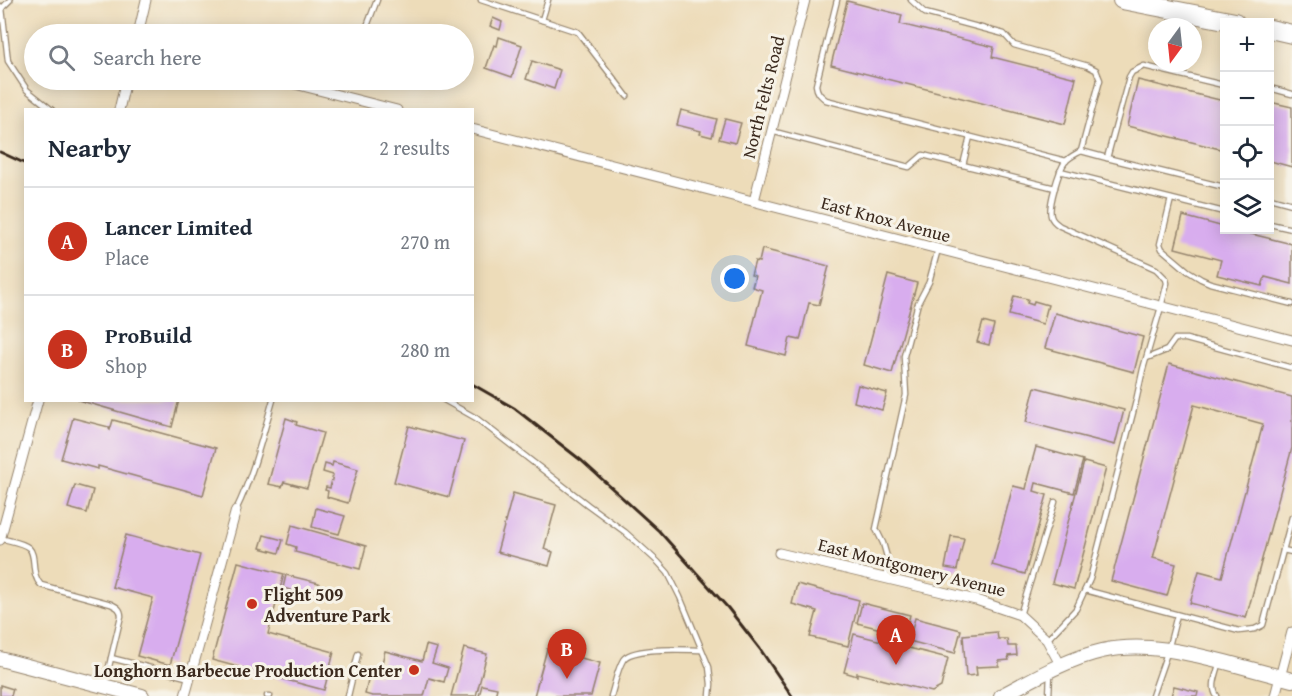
<!DOCTYPE html>
<html lang="en">
<head>
<meta charset="utf-8">
<style>
  :root { --surface:#fff; --page:#f6f6f7; --text:#1f2937; --muted:#747a83; --line:#e0e1e3; --accent:#c8321e }
  body { margin:0; font-family:"Gentium Book Plus",serif; background:var(--page); color:var(--text) }
  .controls { position:absolute; right:18px; top:18px; display:grid; overflow:hidden; border-radius:0px; box-shadow:0 3px 15px #0003 }
  .controls button { width:54px; height:54px; display:grid; place-items:center; padding:0; border:0; border-bottom:2px solid var(--line); background:var(--surface); color:var(--text); font:30px sans-serif }
  .compass { position:absolute; left:1148px; top:18px; width:54px; height:54px; border-radius:50%; background:var(--surface); box-shadow:0 3px 15px #0003; rotate:195deg }
  .you { position:absolute; left:735px; top:279px; width:21px; height:21px; margin:-15px; border:4px solid #fff; border-radius:50%; background:#1a73e8; box-shadow:0 0 0 9px #1a73e833 }
  .badge { display:grid; place-items:center; width:39px; height:39px; border-radius:50%; background:var(--accent); color:#fff; font-size:20px; font-weight:700 }
  .pin { position:absolute; translate:-50% -50px; filter:drop-shadow(0 2px 3px #0008) }
  .pin::after { content:''; position:absolute; top:32px; width:21px; height:18px; background:inherit; clip-path:polygon(0 0,100% 0,50% 100%) }
  .list { margin:0; padding:0; list-style:none }
  h2 { display:flex; justify-content:space-between; align-items:center; height:78px; margin:0; padding:0 24px; font-size:26px }
  h2 small { font-size:20px; font-weight:400; color:var(--muted) }
  .list li { display:grid; grid-template-columns:39px 1fr auto; gap:18px; align-items:center; box-sizing:border-box; height:108px; padding:0 24px; border-top:2px solid var(--line) }
  .list b { display:block; font-size:22px; white-space:nowrap }
  .list p { margin:0; font-size:20px; white-space:nowrap; color:var(--muted) }
  .list em { font-size:20px; font-style:normal; color:var(--muted) }
  .icon { flex:none; width:33px; height:33px; fill:none; stroke:currentColor; stroke-width:2; stroke-linecap:round; stroke-linejoin:round }
  .map { position:relative; flex:none; width:1292px; height:696px; overflow:hidden }
  .search { position:absolute; background:var(--surface); box-shadow:0 3px 15px #0003; left:24px; top:24px; width:450px; height:66px; display:flex; align-items:center; gap:15px; box-sizing:border-box; padding:0 21px; border-radius:33px; color:var(--muted); font-size:22px }
  .panel { position:absolute; background:var(--surface); box-shadow:0 3px 15px #0003; left:24px; top:108px; width:450px; height:294px; border-radius:0px }
  .map>svg:first-child { display:block }
  .building { fill:#d8adee }
  .lines { fill:none; stroke-linecap:round; stroke-linejoin:round }
  .service-casing { stroke:#94836c; stroke-width:7 }
  .minor-casing { stroke:#94836c; stroke-width:11 }
  .secondary-casing { stroke:#94836c; stroke-width:16 }
  .motorway-casing { stroke:#94836c; stroke-width:20 }
  .service { stroke:#fff; stroke-width:4.5 }
  .minor { stroke:#fff; stroke-width:9 }
  .secondary { stroke:#fff; stroke-width:14 }
  .motorway { stroke:#fff; stroke-width:18 }
  .rail { stroke:#3b2a1e; stroke-width:3 }
  .poi-dot { fill:#c8321e; stroke:#f7f3e8; stroke-width:2 }
  .labels { text-anchor:middle; dominant-baseline:central; stroke-width:6; stroke-linejoin:round; paint-order:stroke }
  .street-label { font-size:18px; fill:#3b2a1e; stroke:#f7f3e8 }
  .poi-label { font-size:18px; font-weight:bold; fill:#3b2a1e; stroke:#f7f3e8; text-anchor:start }
</style>
</head>
<body>
<div class="map">
<svg width="1292" height="696" viewBox="0 0 1292 696">
  <rect width="100%" height="100%" fill="#f7f3e8"/>
  <filter id="ink" filterUnits="userSpaceOnUse"><feTurbulence type="fractalNoise" baseFrequency=".0167" numOctaves="2"/><feDisplacementMap in="SourceGraphic" scale="12" xChannelSelector="R" yChannelSelector="G"/><feConvolveMatrix kernelMatrix="1 2 1 2 8 2 1 2 1" color-interpolation-filters="sRGB"/></filter>
  <filter id="wash" filterUnits="userSpaceOnUse"><feTurbulence type="fractalNoise" baseFrequency=".008" numOctaves="4" result="noise"/><feDisplacementMap in="SourceGraphic" scale="24" xChannelSelector="R" yChannelSelector="G"/><feGaussianBlur stdDeviation="1.35" result="paint"/><feColorMatrix in="noise" values="0 0 0 0 0 0 0 0 0 0 0 0 0 0 0 0 0 1.4 0 .05"/><feComposite in="paint" operator="in"/></filter>
  <g filter="url(#wash)">
    <rect width="100%" height="100%" fill="#eddcb9"/>
    <g id="blocks">
      <g class="building">
        <polygon points="847,1 902,15 900,24 994,47 992,57 1076,78 1065,124 831,65"/>
        <polygon points="493,18 502,22 500,30 490,26"/>
        <polygon points="499,37 522,45 512,77 486,68 494,45 497,46"/>
        <polygon points="532,61 560,70 554,89 526,79"/>
        <polygon points="1138,80 1224,101 1224,150 1127,126"/>
        <polygon points="1270,102 1292,107 1292,167 1270,161"/>
        <polygon points="681,110 717,119 712,137 700,134 701,131 677,125"/>
        <polygon points="725,119 741,123 735,143 719,139"/>
        <polygon points="1183,216 1224,227 1224,230 1235,230 1292,244 1292,284 1265,277 1262,286 1217,275 1221,260 1175,248"/>
        <polygon points="762,249 829,266 819,305 809,303 800,340 790,338 786,356 748,346 762,290 752,287 755,276 751,275 755,261 759,262"/>
        <polygon points="888,275 917,283 892,373 864,365"/>
        <polygon points="1014,296 1028,299 1027,303 1033,305 1034,301 1048,305 1043,324 1009,315"/>
        <polygon points="1055,313 1143,337 1134,372 1045,348"/>
        <polygon points="983,322 994,325 989,345 977,342"/>
        <polygon points="1169,364 1292,397 1292,448 1246,618 1190,603 1199,571 1222,577 1263,424 1194,405 1153,558 1176,564 1167,596 1111,581"/>
        <polygon points="858,385 887,393 882,410 854,402"/>
        <polygon points="1035,387 1124,410 1115,445 1026,422"/>
        <polygon points="78,400 179,400 172,427"/>
        <polygon points="73,418 109,427 109,429 110,430 113,420 216,448 203,495 98,466 98,469 61,459"/>
        <polygon points="286,418 297,422 296,425 323,433 307,488 284,482 282,487 268,484"/>
        <polygon points="409,426 464,441 449,497 394,482"/>
        <polygon points="1036,447 1083,460 1074,493 1036,483 1034,491 1047,495 1025,574 992,565 1013,486 1026,489 1028,480 1027,480"/>
        <polygon points="333,462 358,469 348,503 327,497 328,491 325,490 326,487 330,488 333,475 323,472 325,464 332,466"/>
        <polygon points="1084,462 1106,468 1074,589 1052,583"/>
        <polygon points="75,485 93,490 87,513 68,508"/>
        <polygon points="513,493 556,505 544,549 553,552 549,566 497,552"/>
        <polygon points="316,508 345,516 339,534 312,527"/>
        <polygon points="292,525 366,546 360,569 295,552 296,547 287,544"/>
        <polygon points="126,535 200,555 170,665 137,656 153,598 112,587"/>
        <polygon points="264,535 283,540 279,553 260,548"/>
        <polygon points="951,536 964,538 957,570 945,568"/>
        <polygon points="238,562 284,574 268,634 334,652 324,690 212,660"/>
        <polygon points="286,575 319,583 316,597 283,588"/>
        <polygon points="797,584 859,600 848,646 810,637 817,611 792,604"/>
        <polygon points="862,603 910,615 905,635 857,623"/>
        <polygon points="915,618 961,630 955,653 909,641"/>
        <polygon points="997,632 998,639 1007,639 1008,646 1016,646 1017,655 1008,656 1009,660 999,661 999,666 976,667 977,675 966,676 963,635"/>
        <polygon points="854,634 948,658 941,687 932,692 857,673 857,676 844,672"/>
        <polygon points="426,645 437,648 432,663 448,668 444,682 429,678 424,696 372,696 365,694 370,672 379,675 385,651 422,661"/>
        <polygon points="464,648 487,654 476,696 451,696"/>
        <polygon points="547,649 600,663 591,696 534,696"/>
        <polygon points="0,685 13,689 11,696 0,696"/>
        <polygon points="482,685 497,688 495,696 479,696"/>
        <polygon points="1174,686 1198,692 1197,696 1171,696"/>
      </g>
    </g>
  </g>
  <g filter="url(#ink)">
    <use href="#blocks" fill-opacity="0" stroke="#94836c" stroke-width="1.5"/>
    <g class="lines">
      <defs>
        <g id="service">
          <polyline points="481,0 578,32 627,96"/>
          <path d="M 837,0 L 816,85 C 817,93 820,95 826,100 L 1066,161"/>
          <polyline points="911,0 925,13 1004,34 1014,45 1088,66 1096,70 1100,80 1081,151"/>
          <polyline points="0,6 2,8 8,61 27,90 52,110"/>
          <polyline points="2,8 10,0"/>
          <polyline points="542,20 548,0"/>
          <polyline points="364,34 377,0"/>
          <polyline points="1224,84 1223,85 1144,66 1132,72 1129,77 1107,158 1224,187"/>
          <polyline points="1270,88 1292,94"/>
          <polyline points="771,131 909,167 923,155 1055,188"/>
          <polyline points="963,165 970,137"/>
          <polyline points="1060,171 1224,212"/>
          <polyline points="1270,198 1292,204"/>
          <polyline points="1171,199 1160,244 1162,249 1188,271 1201,279 1210,283 1292,304"/>
          <polyline points="1270,224 1292,229"/>
          <polyline points="1147,358 1167,350 1175,339 1186,339 1292,368"/>
          <polyline points="444,400 476,418 588,505 625,532 658,562 668,573 680,597 709,667 711,684 710,696"/>
          <path d="M 236,510 C 253,475 262,438 273,400"/>
          <path d="M 0,538 C 9,541 22,542 29,548 C 37,556 30,574 41,585 L 111,604 C 117,607 121,609 121,616 L 111,658"/>
          <polyline points="1283,550 1292,552"/>
          <polyline points="886,578 887,557 883,543 876,529 906,395 904,356 918,303 929,282 938,249"/>
          <polyline points="1085,590 1239,631 1255,629 1263,625 1292,517"/>
          <polyline points="1020,615 1055,502"/>
          <path d="M 1047,640 L 1076,609 L 1090,579 L 1136,401 L 1143,369 L 1161,307 L 1167,283 L 1166,279 L 1156,269 L 1060,226 C 1057,224 1052,221 1051,216 C 1048,206 1059,170 1065,162 C 1069,157 1076,154 1081,151 L 1107,158"/>
          <polyline points="105,684 111,658 190,678"/>
          <polyline points="267,696 270,696"/>
          <polyline points="348,696 358,654"/>
          <path d="M 611,696 C 615,684 617,670 623,660 C 631,646 686,650 701,650"/>
          <polyline points="1049,696 1050,674"/>
          <polyline points="1152,696 1168,650 1177,615"/>
          <path d="M 1217,696 C 1210,687 1217,674 1219,664"/>
        </g>
        <g id="minor">
          <polyline points="138,34 146,0"/>
          <polyline points="279,80 397,110"/>
          <polyline points="119,110 126,80"/>
          <polyline points="472,129 1292,340"/>
          <polyline points="754,201 805,0"/>
          <polyline points="0,540 38,400"/>
          <polyline points="779,553 976,600 1020,615 1047,640 1061,666"/>
          <polyline points="185,696 236,510"/>
          <polyline points="1275,696 1292,632"/>
        </g>
        <g id="secondary">
          <polyline points="0,659 142,696"/>
          <path d="M 1001,696 C 1033,679 1067,659 1102,651 C 1144,642 1185,652 1225,662 C 1247,668 1270,674 1292,680"/>
        </g>
        <g id="motorway">
          <polyline points="1122,0 1235,22"/>
          <polyline points="1270,29 1292,34"/>
        </g>
      </defs>
      <use href="#service" class="service-casing"/>
      <use href="#minor" class="minor-casing"/>
      <use href="#secondary" class="secondary-casing"/>
      <use href="#motorway" class="motorway-casing"/>
      <use href="#service" class="service"/>
      <use href="#minor" class="minor"/>
      <use href="#secondary" class="secondary"/>
      <use href="#motorway" class="motorway"/>
      <g class="rail">
        <polyline points="0,152 26,164"/>
        <polyline points="472,384 514,408 582,461 659,531 728,608 760,649 792,696"/>
      </g>
    </g>
  </g>
  <g class="poi-dot">
    <circle cx="252" cy="604" r="6"/>
    <circle cx="414" cy="670" r="6"/>
  </g>
  <g class="labels">
    <g class="street-label">
      <text transform="translate(763 97) rotate(-76)">North Felts Road</text>
      <text transform="translate(886 219) rotate(15)">East Knox Avenue</text>
      <text transform="translate(912 567) rotate(14)">East Montgomery Avenue</text>
    </g>
    <g class="poi-label">
      <text x="264" y="594">Flight 509<tspan x="264" dy="21">Adventure Park</tspan></text>
      <text x="402" y="670" text-anchor="end">Longhorn Barbecue Production Center</text>
    </g>
  </g>
</svg>
<div class="controls">
<button>+</button>
<button>−</button>
<button><svg class="icon" aria-label="locate" viewBox="0 0 24 24"><circle cx="12" cy="12" r="6"/><path d="M12 2v4M12 18v4M2 12h4M18 12h4"/></svg></button>
<button><svg class="icon" aria-label="layers" viewBox="0 0 24 24"><path d="M12 4l9 5-9 5-9-5zM3 14l9 5 9-5"/></svg></button>
</div>
<svg class="compass" viewBox="-18 -18 36 36"><path d="M0-13l5 13h-10z" fill="#e53935"/><path d="M0 13l5-13h-10z" fill="#747a83"/></svg>
<div class="you"></div>
<div class="pin badge" style="left:896px;top:665px">A</div>
<div class="pin badge" style="left:567px;top:679px">B</div>
<div class="search"><svg class="icon" aria-label="search" viewBox="0 0 24 24"><circle cx="10" cy="10" r="6"/><path d="M15 15l6 6"/></svg>Search here</div>
<section class="panel">
<h2>Nearby<small>2 results</small></h2>
<ul class="list">
<li><span class="badge">A</span><div><b>Lancer Limited</b><p>Place</p></div><em>270 m</em></li>
<li><span class="badge">B</span><div><b>ProBuild</b><p>Shop</p></div><em>280 m</em></li>
</ul>
</section>
</div>
</body>
</html>
